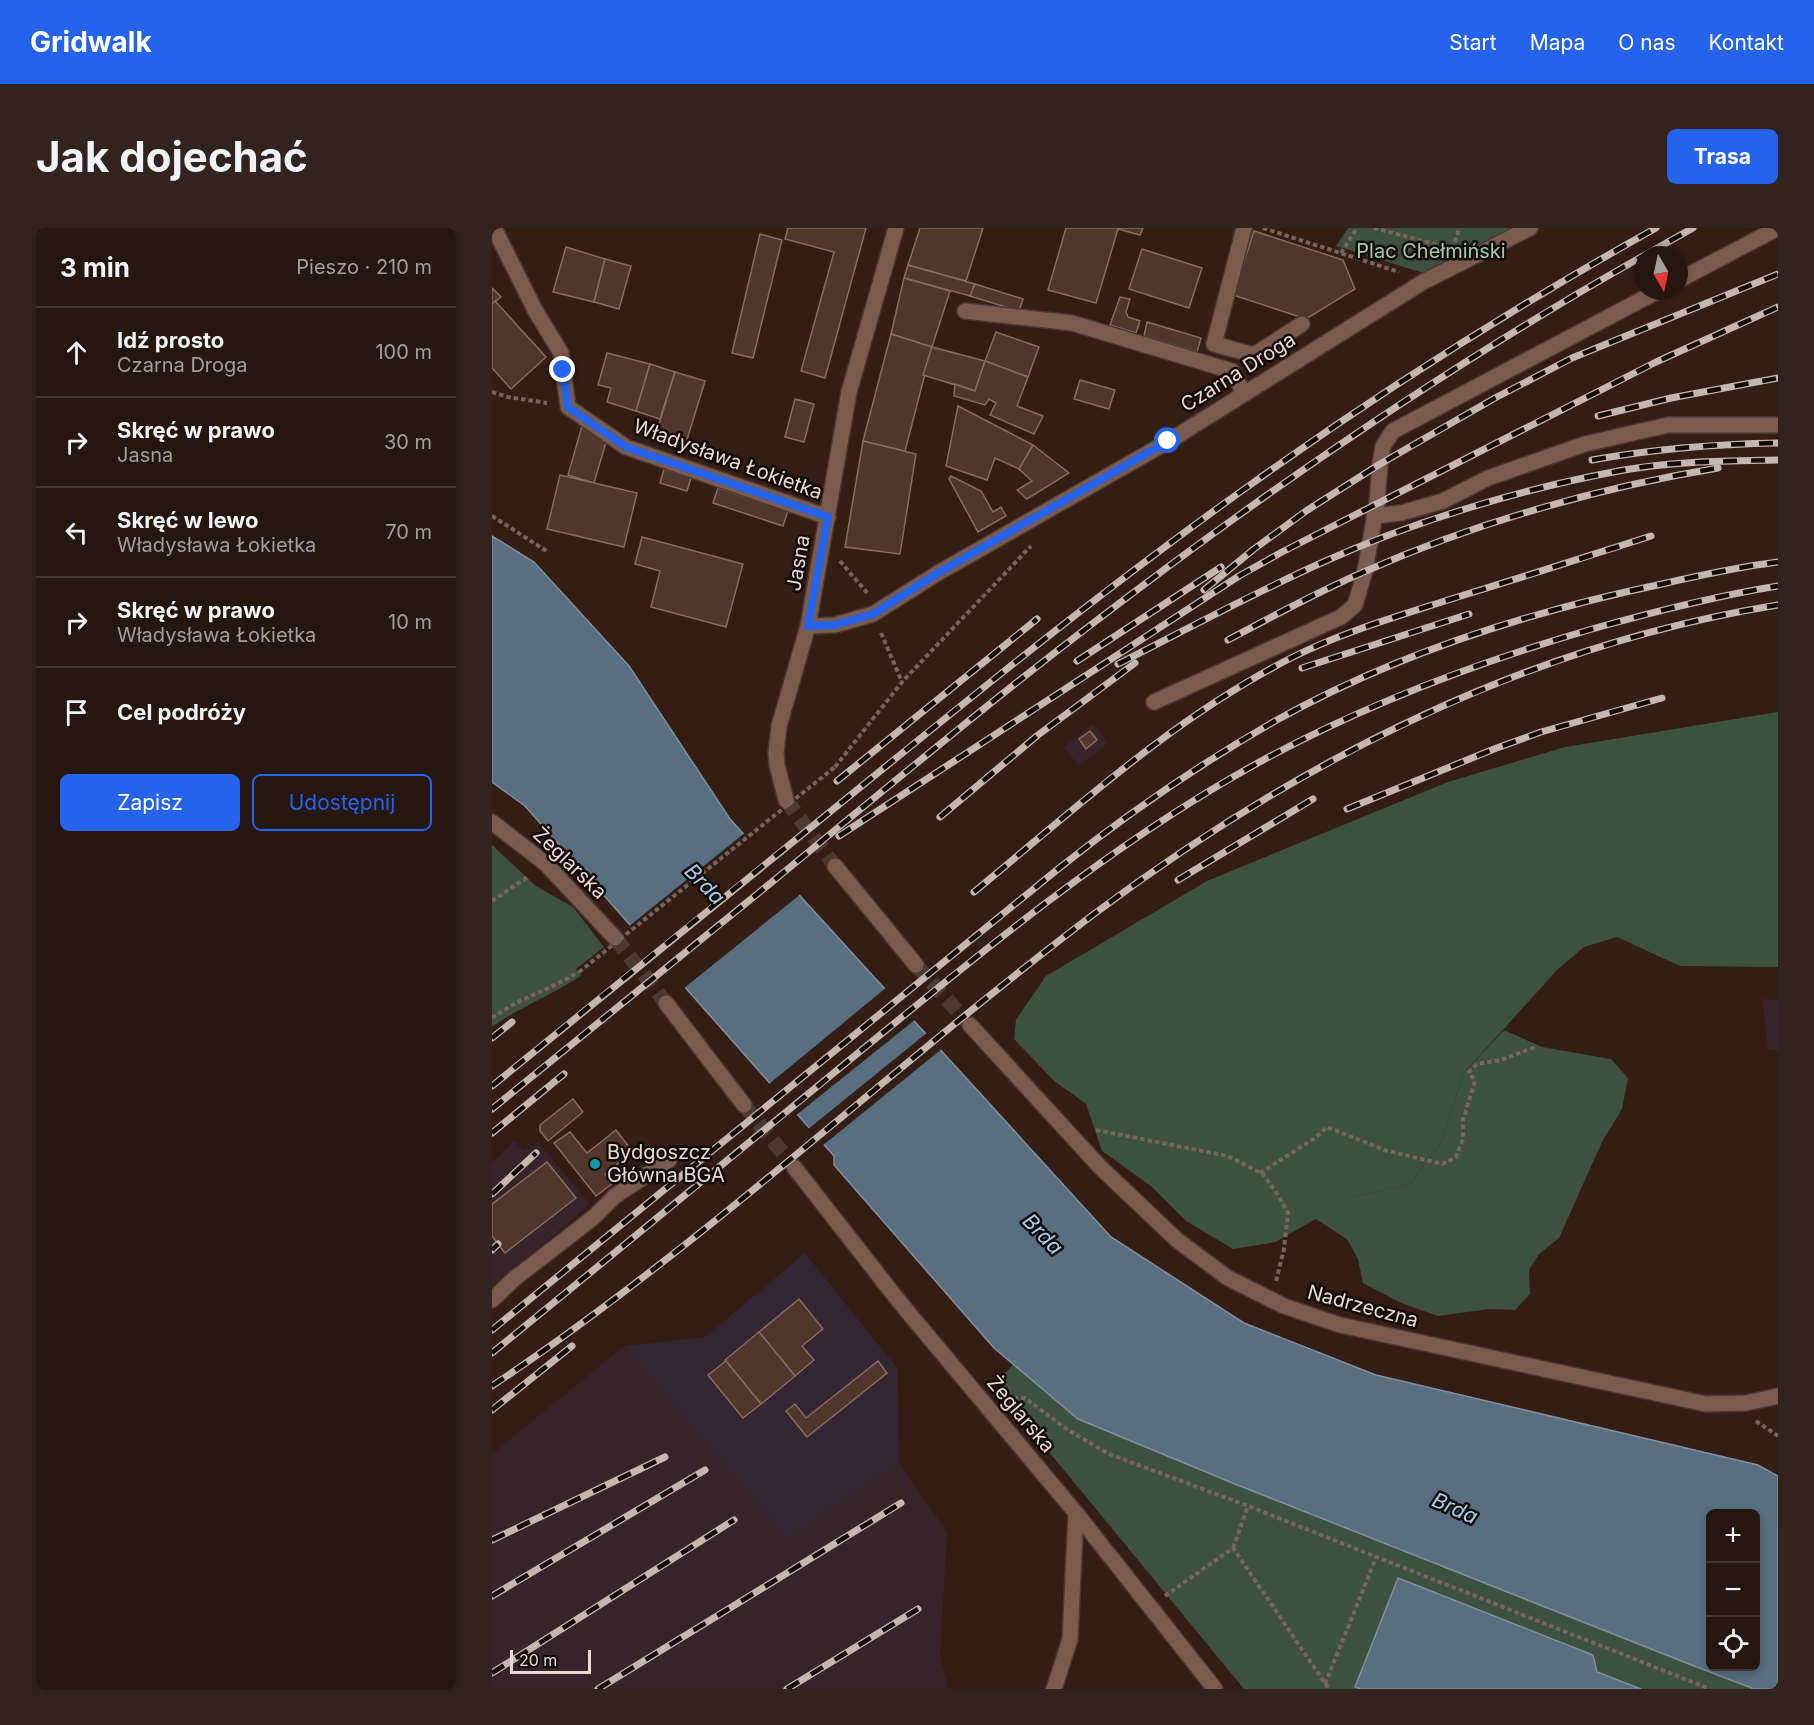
<!DOCTYPE html>
<html lang="pl">
<head>
<meta charset="utf-8">
<style>
  :root { --surface:#261610; --page:#32231e; --text:#f1f3f6; --muted:#a49f9f; --line:#423530; --accent:#2563eb }
  body { margin:0; font-family:Inter,sans-serif; background:var(--page); color:var(--text) }
  .controls { position:absolute; right:18px; bottom:18px; display:grid; overflow:hidden; border-radius:9px; box-shadow:0 3px 9px #0003 }
  .controls button { width:54px; height:54px; display:grid; place-items:center; padding:0; border:0; border-bottom:2px solid var(--line); background:var(--surface); color:var(--text); font:30px sans-serif }
  .compass { position:absolute; left:1142px; top:18px; width:54px; height:54px; border-radius:50%; background:var(--surface); box-shadow:0 3px 9px #0003; rotate:171deg }
  .scale { position:absolute; left:18px; bottom:15px; width:81px; box-sizing:border-box; padding-left:6px; border:3px solid #e9dad4; border-top:0; font-size:16px; line-height:21px; white-space:nowrap; color:#e9dad4; -webkit-text-stroke:4px #140a07; paint-order:stroke }
  .stop { position:absolute; width:18px; height:18px; margin:-14px; border:4px solid #2563eb; border-radius:50%; background:#fff }
  .stop.end { background:#2563eb; border-color:#fff; box-shadow:0 2px 6px #0008 }
  .list { margin:0; padding:0; list-style:none }
  h2 { display:flex; justify-content:space-between; align-items:center; height:78px; margin:0; padding:0 24px; font-size:26px }
  h2 small { font-size:20px; font-weight:400; color:var(--muted) }
  .list li { display:grid; grid-template-columns:39px 1fr auto; gap:18px; align-items:center; box-sizing:border-box; height:90px; padding:0 24px; border-top:2px solid var(--line) }
  .list b { display:block; font-size:22px; white-space:nowrap }
  .list p { margin:0; font-size:20px; white-space:nowrap; color:var(--muted) }
  .list em { font-size:20px; font-style:normal; color:var(--muted) }
  .actions { display:flex; gap:12px; padding:18px 24px }
  .actions a { flex:1; padding:14px 0; border:2px solid var(--accent); border-radius:9px; text-align:center; font-size:21px; color:var(--accent) }
  .actions .main { background:var(--accent); color:#fff }
  .icon { flex:none; width:33px; height:33px; fill:none; stroke:currentColor; stroke-width:2; stroke-linecap:round; stroke-linejoin:round }
  .map { position:relative; flex:none; width:1286px; height:1461px; overflow:hidden; border-radius:9px }
  header { display:flex; align-items:center; gap:36px; box-sizing:border-box; height:84px; padding:0 30px; background:var(--accent); color:#fff }
  header strong { font-size:28px }
  nav { display:flex; gap:33px; margin-inline-start:auto; font-size:21px }
  .intro { display:flex; align-items:center; justify-content:space-between; box-sizing:border-box; height:144px; padding:0 36px }
  h1 { margin:0; font-size:42px }
  .button { padding:15px 27px; border-radius:9px; background:var(--accent); color:#fff; font-size:21px; font-weight:700 }
  main { display:flex; gap:36px; padding:0 36px }
  aside { flex:1; background:var(--surface); border-radius:9px; box-shadow:0 3px 9px #0003 }
  .map>svg:first-child { display:block }
  .commercial { fill:#332532 }
  .industrial { fill:#37242b }
  .green { fill:#3e5040 }
  .forest { fill:#3c523f }
  .water { fill:#576f81; stroke:#838f9a; stroke-width:1.5; fill-rule:evenodd }
  .pier { fill:#331d15 }
  .building { fill:#50362c; stroke:#876c62; stroke-width:1.5 }
  .lines { fill:none; stroke-linecap:round; stroke-linejoin:round }
  .minor-tunnel { stroke:#4e3932; stroke-width:15; stroke-dasharray:15 8; stroke-linecap:butt }
  .minor-casing { stroke:#4c3730; stroke-width:18 }
  .path { stroke:#77645c; stroke-width:4; stroke-dasharray:4.5 3; stroke-linecap:butt }
  .minor { stroke:#7a5b4e; stroke-width:15 }
  .rail-casing { stroke:#c6b6b0; stroke-width:7 }
  .rail { stroke:#140a07; stroke-width:4.5; stroke-dasharray:14; stroke-linecap:butt }
  .path-bridge { stroke:#77645c; stroke-width:4; stroke-dasharray:4.5 3; stroke-linecap:butt }
  .route { stroke:#2563eb; stroke-width:8 }
  .culture-dot { fill:#0f9aa8; stroke:#140a07; stroke-width:2 }
  .labels { text-anchor:middle; dominant-baseline:central; stroke-width:5; stroke-linejoin:round; paint-order:stroke }
  .park-label { font-size:20px; fill:#a2cea7; stroke:#140a07 }
  .street-label { font-size:20px; fill:#e9dad4; stroke:#140a07 }
  .poi-label { font-size:20px; fill:#e9dad4; stroke:#140a07; text-anchor:start }
  .water-label { font-size:21px; font-style:italic; fill:#a1d0f4; stroke:#140a07 }
</style>
</head>
<body>
<header>
<strong>Gridwalk</strong>
<nav><a>Start</a><a>Mapa</a><a>O nas</a><a>Kontakt</a></nav>
</header>
<div class="intro"><h1>Jak dojechać</h1><a class="button">Trasa</a></div>
<main>
<aside>
<h2>3 min<small>Pieszo · 210 m</small></h2>
<ul class="list">
<li><svg class="icon" aria-label="ahead" viewBox="0 0 24 24"><path d="M12 20V5M6 11l6-6 6 6"/></svg><div><b>Idź prosto</b><p>Czarna Droga</p></div><em>100 m</em></li>
<li><svg class="icon" aria-label="right" viewBox="0 0 24 24"><path d="M7 20v-9h11M14 6l5 5-5 5"/></svg><div><b>Skręć w prawo</b><p>Jasna</p></div><em>30 m</em></li>
<li><svg class="icon" aria-label="left" viewBox="0 0 24 24"><path d="M17 20v-9H6M10 6l-5 5 5 5"/></svg><div><b>Skręć w lewo</b><p>Władysława Łokietka</p></div><em>70 m</em></li>
<li><svg class="icon" aria-label="right" viewBox="0 0 24 24"><path d="M7 20v-9h11M14 6l5 5-5 5"/></svg><div><b>Skręć w prawo</b><p>Władysława Łokietka</p></div><em>10 m</em></li>
<li><svg class="icon" aria-label="arrive" viewBox="0 0 24 24"><path d="M6 21V4h12l-3 4 3 4H6"/></svg><div><b>Cel podróży</b></div></li>
</ul>
<div class="actions"><a class="main">Zapisz</a><a>Udostępnij</a></div>
</aside>
<div class="map">
<svg width="1286" height="1461" viewBox="0 0 1286 1461">
  <rect width="100%" height="100%" fill="#331d15"/>
  <polygon class="commercial" points="313,1025 406,1141 407,1235 296,1311 132,1118 213,1109"/>
  <g class="industrial">
    <polygon points="601,496 616,515 587,538 572,519"/>
    <polygon points="1270,771 1286,772 1286,823 1276,821"/>
    <polygon points="22,913 32,923 46,914 98,976 0,1060 0,935"/>
    <polygon points="132,1118 296,1311 407,1235 455,1304 448,1428 456,1461 0,1461 0,1226"/>
  </g>
  <g class="green">
    <polygon points="856,0 1038,0 941,48 844,18"/>
    <path d="M 0,617 L 44,658 L 81,679 L 112,719 L 84,741 L 89,748 C 60,767 28,779 0,799 Z"/>
    <polygon points="1012,802 1050,819 1119,831 1136,850 1130,881 1110,914 1067,1010 1047,1026 1037,1042 1038,1066 1023,1082 997,1081 946,1088 909,1075 871,1055 866,1031 855,1011 822,990 861,969 918,956 950,913 971,846"/>
    <polygon points="522,1136 586,1191 743,1256 1261,1461 752,1461 516,1174 505,1153"/>
  </g>
  <g class="forest">
    <polygon points="899,0 1018,0 947,32 922,28 908,20 901,13"/>
    <polygon points="1286,484 1286,739 1188,738 1125,709 1092,719 1066,741 971,846 950,913 918,956 861,969 784,1014 741,1021 694,993 659,958 610,923 594,876 561,852 522,811 524,792 554,748 715,653 956,554 1073,519"/>
    <polygon points="48,686 67,695 77,697 88,710 85,725 54,754 21,769 0,784 0,708"/>
  </g>
  <g class="water">
    <path d="M 0,308 L 42,334 L 137,438 L 238,591 L 619,1009 L 752,1095 L 884,1147 L 1266,1237 L 1286,1248 L 1286,1461 L 1262,1461 L 1197,1436 L 743,1256 L 586,1191 L 502,1120 L 342,937 L 342,928 L 33,578 L 0,554 ZM 1218,1286 L 1264,1286 L 1264,1438 L 1218,1438 Z"/>
    <polygon points="906,1350 1101,1427 1105,1444 1149,1461 869,1461 863,1459"/>
  </g>
  <g class="pier">
    <polygon points="254,604 310,665 191,761 136,699"/>
    <polygon points="395,759 424,791 303,888 276,857"/>
    <polygon points="436,804 451,820 330,918 315,902"/>
  </g>
  <g class="building">
    <polygon points="296,0 374,0 333,150 309,143 342,24 293,11"/>
    <polygon points="428,0 491,0 474,53 416,37"/>
    <polygon points="574,0 651,0 648,7 626,1 604,75 556,62"/>
    <polygon points="762,3 851,32 863,61 814,91 741,67"/>
    <polygon points="268,6 290,12 261,130 240,125"/>
    <polygon points="74,19 113,31 102,74 61,64"/>
    <polygon points="650,21 710,40 697,80 637,61"/>
    <polygon points="113,31 139,38 127,81 102,74"/>
    <polygon points="416,37 483,56 480,65 478,68 412,50"/>
    <polygon points="412,50 458,63 440,119 399,106"/>
    <polygon points="483,56 531,71 527,83 478,68"/>
    <polygon points="0,60 9,69 0,76"/>
    <polygon points="628,69 638,71 634,84 636,89 648,93 644,105 618,97"/>
    <polygon points="3,73 54,129 19,161 0,140 0,76"/>
    <polygon points="655,94 709,110 705,124 652,108"/>
    <polygon points="504,104 547,119 536,149 493,133"/>
    <polygon points="399,106 440,119 413,223 371,213"/>
    <polygon points="440,119 493,133 483,163 431,147"/>
    <polygon points="115,125 158,136 144,183 115,174 119,160 106,157"/>
    <polygon points="493,133 536,149 525,178 551,188 542,206 498,187 504,175 497,171 493,177 462,168 463,156 483,163"/>
    <polygon points="158,136 183,144 168,191 144,183"/>
    <polygon points="183,144 213,153 194,215 164,206"/>
    <polygon points="588,152 623,162 617,181 582,171"/>
    <polygon points="303,171 322,176 312,214 293,209"/>
    <polygon points="466,178 541,217 527,241 503,230 495,252 454,238"/>
    <polygon points="90,198 114,214 102,255 76,247"/>
    <polygon points="371,213 424,226 408,326 353,319"/>
    <polygon points="541,217 577,245 535,271 525,262 540,253 527,241"/>
    <polygon points="172,241 199,250 195,263 168,255"/>
    <polygon points="68,247 145,265 132,319 55,301"/>
    <polygon points="459,248 489,263 501,284 509,279 514,288 486,304 457,251"/>
    <polygon points="226,260 296,283 291,298 221,275"/>
    <polygon points="150,309 251,336 234,399 159,379 168,343 143,336"/>
    <polygon points="598,503 605,512 594,521 587,511"/>
    <polygon points="81,871 91,884 56,913 48,903 48,897"/>
    <polygon points="124,902 141,924 113,946 121,955 104,968 62,915 78,904 95,925"/>
    <polygon points="55,934 84,970 13,1025 0,1008 0,976"/>
    <polygon points="307,1071 331,1101 310,1118 322,1132 303,1148 267,1104"/>
    <polygon points="267,1104 303,1148 269,1176 233,1132"/>
    <polygon points="234,1133 269,1176 251,1190 216,1147"/>
    <polygon points="386,1133 395,1145 315,1209 294,1183 303,1176 314,1190"/>
  </g>
  <g class="lines">
    <g class="minor-tunnel">
      <polyline points="294,572 343,638"/>
      <polyline points="123,710 174,775"/>
      <polyline points="424,737 478,797"/>
      <polyline points="252,877 302,939"/>
    </g>
    <defs>
      <g id="minor">
        <polyline points="2,0 43,82 69,125 76,179 134,219 336,289"/>
        <polyline points="752,0 722,116 762,127 810,96"/>
        <polyline points="1187,52 1286,0"/>
        <polyline points="473,83 580,95 740,143 752,165"/>
        <polyline points="882,288 909,285 951,273 996,250 1093,216 1176,197 1286,197"/>
        <polyline points="316,398 343,397 381,386 446,345 677,213 931,54 1038,0"/>
        <polyline points="662,474 849,389 863,377 873,343 885,275 888,236 891,218 901,203 1166,63"/>
        <polyline points="294,572 285,537 284,525 287,498 316,398 357,164 404,0"/>
        <polyline points="0,594 54,636 123,710"/>
        <polyline points="343,638 424,737"/>
        <polyline points="174,775 252,877"/>
        <polyline points="478,797 608,939 685,1012 736,1050 792,1078 848,1097 1214,1176 1254,1175 1286,1168"/>
        <polyline points="302,939 410,1077 584,1285 723,1461"/>
        <polyline points="0,1072 22,1051 102,989 123,968 177,932"/>
        <polyline points="562,1461 578,1411 584,1285"/>
      </g>
    </defs>
    <use href="#minor" class="minor-casing"/>
    <g class="path">
      <polyline points="771,0 907,44"/>
      <polyline points="882,0 954,19"/>
      <polyline points="963,14 967,0"/>
      <polyline points="849,25 865,0"/>
      <polyline points="0,164 16,169 55,175"/>
      <polyline points="0,288 56,324"/>
      <polyline points="348,333 376,366"/>
      <polyline points="389,405 410,454"/>
      <polyline points="343,539 410,454 539,318"/>
      <polyline points="0,673 37,648"/>
      <path d="M 0,790 C 27,770 59,761 87,744"/>
      <polyline points="604,902 736,928 771,946 786,967 796,985 792,1021 784,1053"/>
      <polyline points="768,945 823,910 835,899 892,922 951,936 964,929 971,911 971,892 983,853 977,844 985,836 1009,832 1043,819"/>
      <polyline points="514,1170 533,1170 576,1202 617,1226 756,1278 1218,1461"/>
      <polyline points="1264,1193 1286,1208"/>
      <polyline points="741,1320 756,1278"/>
      <polyline points="673,1368 741,1320 837,1461"/>
      <polyline points="833,1456 884,1330"/>
    </g>
    <use href="#minor" class="minor"/>
    <defs>
      <g id="rail">
        <polyline points="1153,27 1201,0"/>
        <polyline points="1106,188 1179,170 1286,150"/>
        <path d="M 1100,232 C 1162,221 1223,216 1286,215"/>
        <polyline points="712,362 762,321 814,283 888,236 1003,170 1080,130 1286,46"/>
        <path d="M 736,412 C 781,388 827,363 874,343 C 983,295 1109,259 1226,240"/>
        <polyline points="585,433 729,339"/>
        <path d="M 626,436 C 693,402 760,366 829,335 C 922,293 1032,260 1132,242 C 1183,233 1235,233 1286,232"/>
        <polyline points="810,440 977,386"/>
        <polyline points="345,553 545,391"/>
        <polyline points="855,581 1002,521 1049,504 1170,470"/>
        <polyline points="448,589 546,507 643,435"/>
        <polyline points="347,608 747,348 790,324 1164,134 1286,79"/>
        <polyline points="686,652 821,571"/>
        <path d="M 482,664 C 583,581 681,490 799,430 C 848,405 903,389 956,372 C 1024,351 1091,330 1159,308"/>
        <polyline points="0,810 20,794"/>
        <path d="M 0,858 C 109,769 218,680 328,592 C 469,477 610,362 758,257 C 888,164 1024,78 1164,0"/>
        <path d="M 0,881 C 93,805 187,730 280,654 C 386,567 491,479 600,396 C 775,262 959,136 1151,28"/>
        <polyline points="0,905 72,846"/>
        <polyline points="0,966 44,925"/>
        <polyline points="0,1022 6,1016"/>
        <path d="M 0,1102 L 566,641 C 635,586 706,537 783,493 C 903,426 1036,384 1170,356 C 1209,347 1247,339 1286,334"/>
        <path d="M 0,1125 C 122,1025 244,926 366,825 C 486,727 606,627 741,549 C 853,484 976,437 1100,401 C 1161,384 1223,368 1286,358"/>
        <path d="M 0,1158 C 213,1016 398,840 602,686 C 804,535 1035,417 1286,377"/>
        <polyline points="0,1182 80,1118"/>
        <polyline points="0,1312 173,1229"/>
        <polyline points="0,1368 213,1242"/>
        <polyline points="0,1445 242,1292"/>
        <polyline points="106,1461 409,1275"/>
        <polyline points="295,1461 426,1381"/>
      </g>
    </defs>
    <use href="#rail" class="rail-casing"/>
    <use href="#rail" class="rail"/>
    <polyline class="path-bridge" points="87,744 343,539"/>
  </g>
  <g class="lines">
    <polyline class="route" points="71,142 76,179 134,219 336,289 316,398 343,397 381,386 446,345 676,213"/>
  </g>
  <circle class="culture-dot" cx="103" cy="936" r="6"/>
  <g class="labels">
    <g class="park-label">
      <text x="939" y="23">Plac Chełmiński</text>
    </g>
    <g class="street-label">
      <text transform="translate(746 144) rotate(-32)">Czarna Droga</text>
      <text transform="translate(236 231) rotate(20)">Władysława Łokietka</text>
      <text transform="translate(306 335) rotate(-80)">Jasna</text>
      <text transform="translate(78 635) rotate(44)">Żeglarska</text>
      <text transform="translate(871 1078) rotate(15)">Nadrzeczna</text>
      <text transform="translate(529 1186) rotate(50)">Żeglarska</text>
    </g>
    <g class="poi-label">
      <text x="115" y="924">Bydgoszcz<tspan x="115" dy="23">Główna BGA</tspan></text>
    </g>
    <g class="water-label">
      <text transform="translate(213 656) rotate(46)">Brda</text>
      <text transform="translate(551 1006) rotate(46)">Brda</text>
      <text transform="translate(963 1280) rotate(24)">Brda</text>
    </g>
  </g>
</svg>
<div class="controls">
<button>+</button>
<button>−</button>
<button><svg class="icon" aria-label="locate" viewBox="0 0 24 24"><circle cx="12" cy="12" r="6"/><path d="M12 2v4M12 18v4M2 12h4M18 12h4"/></svg></button>
</div>
<svg class="compass" viewBox="-18 -18 36 36"><path d="M0-13l5 13h-10z" fill="#e53935"/><path d="M0 13l5-13h-10z" fill="#a49f9f"/></svg>
<div class="scale">20 m</div>
<div class="stop" style="left:676px;top:213px"></div>
<div class="stop end" style="left:71px;top:142px"></div>
</div>
</main>
</body>
</html>
